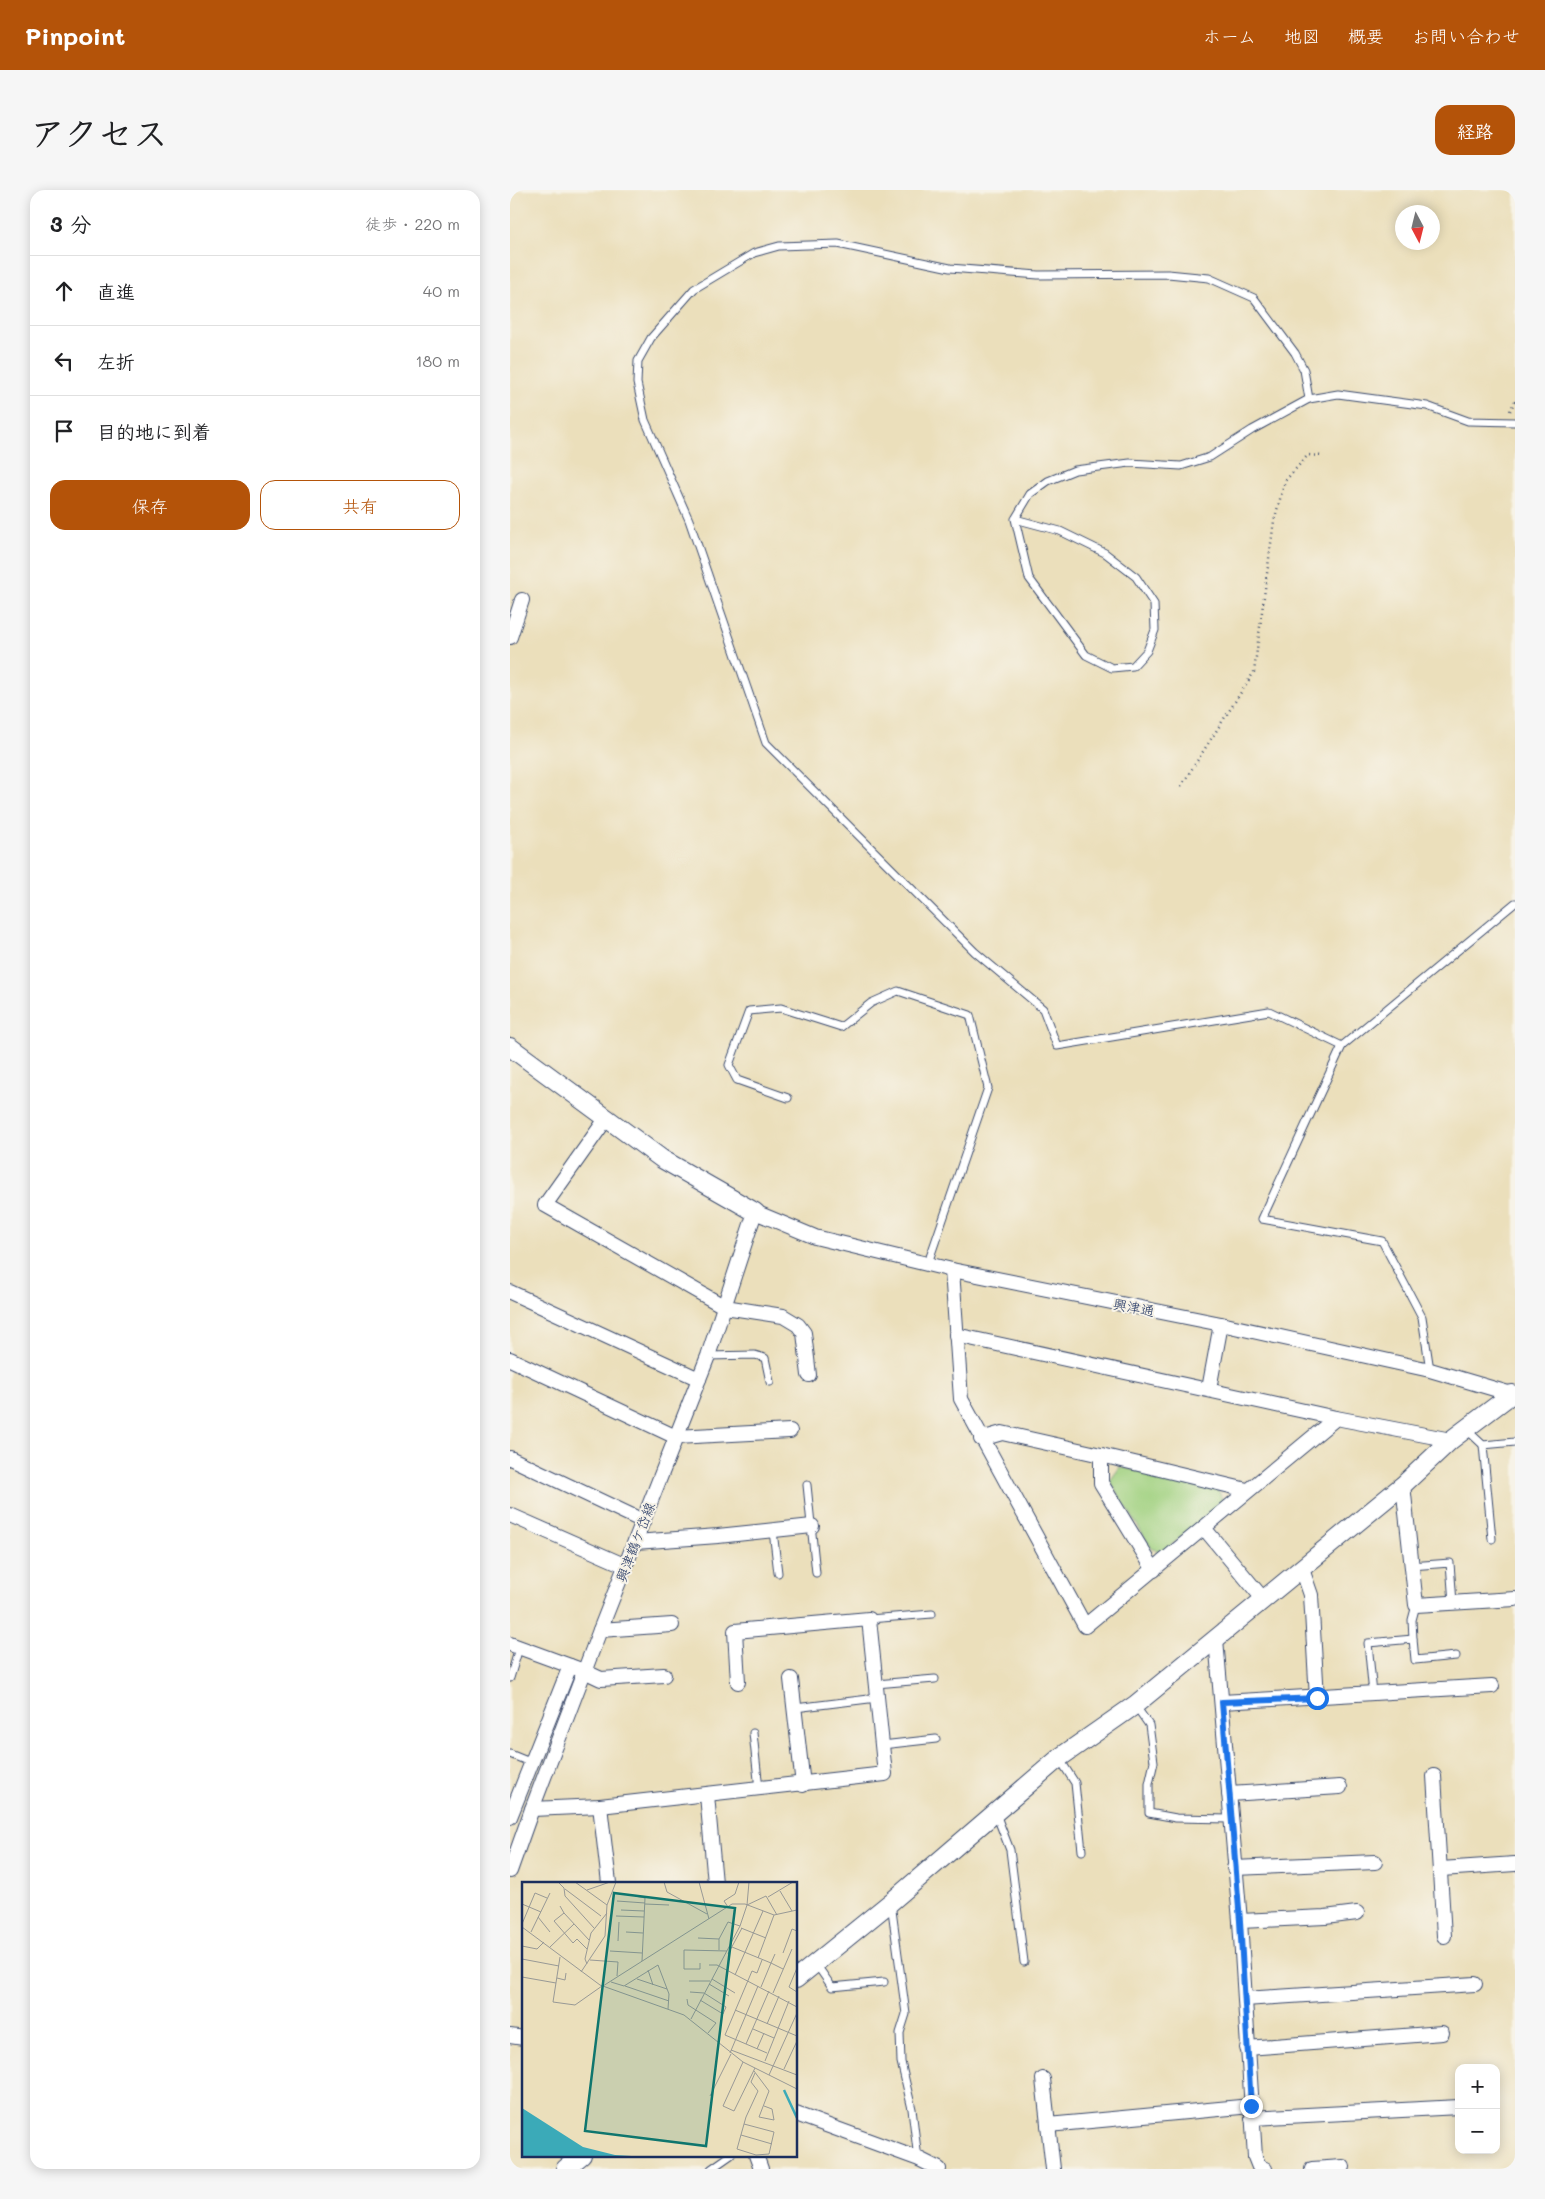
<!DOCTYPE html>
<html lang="ja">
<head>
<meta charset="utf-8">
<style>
  :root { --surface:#fff; --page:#f6f6f6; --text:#202124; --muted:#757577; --line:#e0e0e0; --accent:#b45309 }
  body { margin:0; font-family:Mali,"Klee One",sans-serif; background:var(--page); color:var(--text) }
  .controls { position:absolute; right:15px; bottom:15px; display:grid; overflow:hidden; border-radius:10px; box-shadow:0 2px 12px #0003 }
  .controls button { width:45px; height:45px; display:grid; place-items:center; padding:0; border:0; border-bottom:1px solid var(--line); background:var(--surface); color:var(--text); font:25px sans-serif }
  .compass { position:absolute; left:885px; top:15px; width:45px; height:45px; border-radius:50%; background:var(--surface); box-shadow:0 2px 12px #0003; rotate:173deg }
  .stop { position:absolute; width:15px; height:15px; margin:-11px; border:4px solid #1a73e8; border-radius:50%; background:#fff }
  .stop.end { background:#1a73e8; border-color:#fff; box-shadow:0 1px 5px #0008 }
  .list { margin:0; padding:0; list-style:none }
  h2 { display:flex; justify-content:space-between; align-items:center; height:65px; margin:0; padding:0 20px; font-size:21px }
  h2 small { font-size:16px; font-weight:400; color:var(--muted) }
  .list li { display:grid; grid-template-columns:32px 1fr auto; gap:15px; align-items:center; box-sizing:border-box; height:70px; padding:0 20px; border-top:1px solid var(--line) }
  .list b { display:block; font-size:19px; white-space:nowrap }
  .list em { font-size:16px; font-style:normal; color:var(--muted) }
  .actions { display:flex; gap:10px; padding:15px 20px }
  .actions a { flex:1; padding:11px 0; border:1px solid var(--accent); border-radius:15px; text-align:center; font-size:18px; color:var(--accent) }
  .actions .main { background:var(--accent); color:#fff }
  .icon { flex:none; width:28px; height:28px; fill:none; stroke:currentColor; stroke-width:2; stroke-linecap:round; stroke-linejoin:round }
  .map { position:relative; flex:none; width:1005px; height:1979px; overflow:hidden; border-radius:15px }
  header { display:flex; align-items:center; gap:30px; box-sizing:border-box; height:70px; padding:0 25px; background:var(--accent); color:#fff }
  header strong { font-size:24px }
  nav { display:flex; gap:28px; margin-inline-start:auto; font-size:18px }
  .intro { display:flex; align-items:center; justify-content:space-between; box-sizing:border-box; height:120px; padding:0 30px }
  h1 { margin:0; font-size:35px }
  .button { padding:12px 22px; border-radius:15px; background:var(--accent); color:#fff; font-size:18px; font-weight:700 }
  main { display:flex; gap:30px; padding:0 30px }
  aside { flex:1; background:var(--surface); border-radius:15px; box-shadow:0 2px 12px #0003 }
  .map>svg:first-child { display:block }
  .green { fill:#a0d180; stroke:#5e806f }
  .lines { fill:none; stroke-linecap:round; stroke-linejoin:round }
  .service-casing { stroke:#3a496c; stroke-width:9 }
  .minor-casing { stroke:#3a496c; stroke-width:16 }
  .tertiary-casing { stroke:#3a496c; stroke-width:20 }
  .path { stroke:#3a496c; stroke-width:2.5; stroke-dasharray:1 4; stroke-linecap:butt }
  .service { stroke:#fff; stroke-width:7 }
  .minor { stroke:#fff; stroke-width:14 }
  .tertiary { stroke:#fff; stroke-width:18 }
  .route { stroke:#1a73e8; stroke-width:6 }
  .labels { text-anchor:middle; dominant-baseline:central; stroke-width:4; stroke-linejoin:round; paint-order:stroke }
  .street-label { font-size:14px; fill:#1b2f5e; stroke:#f7f3e8 }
  .inset-river { fill:none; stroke:#3baab8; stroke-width:2.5 }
  .inset-road { fill:none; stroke:#989996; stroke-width:1 }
  .view { fill:#0f766e; fill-opacity:0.15; stroke:#0f766e; stroke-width:2.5 }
  .inset-edge { fill:none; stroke:#1b2f5e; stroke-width:2.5 }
</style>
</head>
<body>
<header>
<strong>Pinpoint</strong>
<nav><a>ホーム</a><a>地図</a><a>概要</a><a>お問い合わせ</a></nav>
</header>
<div class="intro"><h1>アクセス</h1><a class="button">経路</a></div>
<main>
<aside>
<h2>3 分<small>徒歩 · 220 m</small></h2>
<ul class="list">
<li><svg class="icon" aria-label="ahead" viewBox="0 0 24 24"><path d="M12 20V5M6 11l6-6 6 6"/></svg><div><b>直進</b></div><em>40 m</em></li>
<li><svg class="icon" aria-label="left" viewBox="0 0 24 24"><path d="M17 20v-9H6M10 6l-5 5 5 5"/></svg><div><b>左折</b></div><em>180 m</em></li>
<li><svg class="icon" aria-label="arrive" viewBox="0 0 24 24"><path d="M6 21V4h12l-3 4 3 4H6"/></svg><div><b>目的地に到着</b></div></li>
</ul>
<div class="actions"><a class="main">保存</a><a>共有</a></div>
</aside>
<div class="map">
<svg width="1005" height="1979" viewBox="0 0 1005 1979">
  <rect width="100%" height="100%" fill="#f7f3e8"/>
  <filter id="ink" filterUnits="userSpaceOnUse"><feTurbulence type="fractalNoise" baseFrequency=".02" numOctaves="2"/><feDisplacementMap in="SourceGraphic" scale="10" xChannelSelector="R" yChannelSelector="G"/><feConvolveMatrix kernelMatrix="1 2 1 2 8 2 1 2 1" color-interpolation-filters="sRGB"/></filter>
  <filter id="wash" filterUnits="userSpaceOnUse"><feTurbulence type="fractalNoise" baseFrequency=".0096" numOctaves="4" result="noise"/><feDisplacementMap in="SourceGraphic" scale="20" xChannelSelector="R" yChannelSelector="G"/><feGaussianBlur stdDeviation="1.12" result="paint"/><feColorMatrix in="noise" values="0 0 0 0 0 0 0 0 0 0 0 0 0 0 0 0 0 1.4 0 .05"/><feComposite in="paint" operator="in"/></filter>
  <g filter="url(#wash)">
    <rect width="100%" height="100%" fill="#ebdfbb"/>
    <polygon class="green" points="610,1277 708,1299 713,1312 653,1362 642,1359 600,1291"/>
  </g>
  <g filter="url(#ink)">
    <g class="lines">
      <defs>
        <g id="service">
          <polyline points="799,209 828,204 917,216 958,231 1005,232"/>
          <polyline points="505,329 519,388 576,465 602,478 623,476 637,461 645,440 644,414 626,387 595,363 550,341 505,329 520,304 538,291 565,280 620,273 671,276 700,267 742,240 799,209 794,180 785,163 744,108 699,88 658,84 528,85 440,78 328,54 269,56 244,63 184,99 141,148 128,171 127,193 135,230 179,330 256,553 465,762 533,819 547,856 759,821 832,856 752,1029 872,1051 912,1127 920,1180"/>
          <polyline points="832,856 1005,713"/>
          <polyline points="278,908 227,890 219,875 239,821 271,818 331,837 361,813 388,801 460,825 478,898 418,1073"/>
          <polyline points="198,1166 245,1165 255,1168 260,1192"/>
          <polyline points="956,1239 973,1255 1005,1252"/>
          <polyline points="973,1255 982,1349"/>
          <polyline points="297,1295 306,1383"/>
          <polyline points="263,1341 268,1383"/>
          <polyline points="901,1376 940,1373 943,1413"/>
          <polyline points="359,1429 422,1424"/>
          <polyline points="903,1449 902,1430 906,1415"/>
          <polyline points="0,1488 9,1458"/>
          <polyline points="366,1494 425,1489"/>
          <polyline points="863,1504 858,1453 903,1449 905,1470 946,1466"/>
          <polyline points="625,1515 639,1535 644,1572 639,1594 639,1623 666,1628 720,1629"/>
          <polyline points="285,1518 367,1508"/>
          <polyline points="243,1543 249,1599"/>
          <polyline points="372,1555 426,1549"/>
          <polyline points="0,1564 22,1573"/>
          <polyline points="549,1568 565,1593 572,1661"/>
          <polyline points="486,1624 500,1660 514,1772"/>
          <polyline points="381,1713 396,1824 390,1843 391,1872 402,1919 408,1969"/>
          <polyline points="306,1774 322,1797 374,1792"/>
          <polyline points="201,1979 221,1965"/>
        </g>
        <g id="minor">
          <polyline points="0,447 12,410"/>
          <polyline points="96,929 35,1015 215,1117 273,1126 288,1135 294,1143 299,1185"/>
          <polyline points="442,1080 451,1209 575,1436 826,1228 941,1250"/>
          <polyline points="0,1102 189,1189"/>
          <polyline points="446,1145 826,1228"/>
          <polyline points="0,1169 166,1247 280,1241"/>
          <polyline points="699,1199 711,1134"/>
          <polyline points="471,1249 492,1243 591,1265 737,1300"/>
          <polyline points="591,1265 591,1293 644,1380"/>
          <polyline points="0,1268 133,1331"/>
          <polyline points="893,1295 906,1415 1005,1409"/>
          <polyline points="0,1325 116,1376"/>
          <polyline points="694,1338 754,1410"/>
          <polyline points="125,1352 208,1346 302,1336"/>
          <polyline points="792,1379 801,1405 807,1508"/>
          <polyline points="90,1440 162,1435"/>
          <polyline points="706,1449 730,1731 745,1967 749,1977 755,1979"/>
          <polyline points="0,1454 74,1481 91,1489 154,1485"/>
          <polyline points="281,1489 293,1595"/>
          <polyline points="712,1512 982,1496"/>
          <polyline points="924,1586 934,1746"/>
          <polyline points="719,1604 830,1597"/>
          <polyline points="197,1605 205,1693"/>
          <polyline points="90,1616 99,1693"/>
          <polyline points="22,1619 90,1616 375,1584 359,1429 225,1441 228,1492"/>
          <polyline points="0,1627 60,1476"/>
          <polyline points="724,1678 865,1672"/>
          <polyline points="931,1679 1005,1674"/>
          <polyline points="0,1681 22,1619 90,1440 198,1166 245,1022 305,1047 442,1080 711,1134 920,1180 1005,1205"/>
          <polyline points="730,1731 815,1727 847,1723"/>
          <polyline points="735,1809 965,1794"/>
          <polyline points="0,1846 14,1848"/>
          <polyline points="737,1858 932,1843"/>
          <polyline points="533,1889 543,1979"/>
          <polyline points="286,1924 409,1969 429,1979"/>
          <polyline points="742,1928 949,1917"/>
          <polyline points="538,1935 741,1916"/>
          <polyline points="246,1965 251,1979"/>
          <polyline points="802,1979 833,1977"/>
        </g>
        <g id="tertiary">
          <polyline points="0,857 152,969 245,1022"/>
          <polyline points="286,1789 381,1712 549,1568 625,1515 893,1295 941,1250 1002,1204"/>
          <polyline points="55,1979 72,1965"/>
        </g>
      </defs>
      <use href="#service" class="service-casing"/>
      <use href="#minor" class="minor-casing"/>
      <use href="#tertiary" class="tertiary-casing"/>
      <g class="path">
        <polyline points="1000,221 1005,211"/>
        <polyline points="671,596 744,482 764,331 775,291 798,265 812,266"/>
      </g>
      <use href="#service" class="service"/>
      <use href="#minor" class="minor"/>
      <use href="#tertiary" class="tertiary"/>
    </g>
  </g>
  <g class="lines" filter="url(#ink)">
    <polyline class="route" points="741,1916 730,1731 712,1512 807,1508"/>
  </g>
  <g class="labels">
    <g class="street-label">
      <text transform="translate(624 1117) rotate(11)">興津通</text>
      <text transform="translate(125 1352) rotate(-69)">興津鶴ケ岱線</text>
    </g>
  </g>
  <g transform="translate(12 1692)">
    <rect width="275" height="275" fill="#ebdfbb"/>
    <path d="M 0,226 L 61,265 L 93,273 L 126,275 L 0,275 Z" fill="#3baab8"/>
    <path class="inset-river" d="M 262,208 L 275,236"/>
    <path class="inset-road" d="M 36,0 L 42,6 L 43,14 L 72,46M 53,0 L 85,23M 142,0 L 145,10 L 185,32M 177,0 L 187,37M 43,7 L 79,34M 65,8 L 88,0M 258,9 L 270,29M 113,14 L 123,16 L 120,79M 246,15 L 271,0M 95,19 L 123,21M 0,22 L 19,30M 123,22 L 147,23M 225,23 L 244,14 L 255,33M 38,24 L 42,31 L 32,39 L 51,61 L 55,57 L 65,67M 206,25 L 202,19 L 213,12 L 217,0M 99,28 L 122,29M 42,31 L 67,58M 94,34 L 122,35M 16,35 L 28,50M 0,42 L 13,11 L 25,16M 0,45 L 78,103 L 162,133 L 221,180 L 275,207M 219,46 L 244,56M 9,50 L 28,11M 104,50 L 121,51M 176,56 L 197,57M 96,59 L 97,40M 0,64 L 15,67 L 22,60M 28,65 L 52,42M 210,65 L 249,81 L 239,105M 197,68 L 197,57 L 206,40 L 218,44M 88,69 L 120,71M 261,71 L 270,47 L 275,49M 206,72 L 220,46M 253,72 L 249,81 L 261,87M 38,75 L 31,120 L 53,123 L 80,104M 236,76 L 252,33M 0,77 L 37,84M 68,78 L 96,80 L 95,94M 240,78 L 235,91 L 230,89 L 203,153 L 245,171M 178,81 L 178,87 L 162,87 L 162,68 L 205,69M 65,82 L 63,77 L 69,51 L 85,31M 187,83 L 195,83 L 275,125M 275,86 L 267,105 L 275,110M 126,88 L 131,103M 59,90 L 83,54 L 85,23 L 94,0M 213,93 L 241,29M 0,95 L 34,101M 35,96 L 43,98 L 44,91M 115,97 L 145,107M 190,97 L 213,111M 167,99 L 188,99M 89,100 L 102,104 L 136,83 L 147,112 L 146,127M 187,102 L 207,114M 81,104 L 210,22 L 223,22 L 252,33 L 275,28M 103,104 L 147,119M 168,110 L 182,111 L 204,125 L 201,132 L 178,118M 251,111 L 270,67M 165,117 L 166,123 L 194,141 L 186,151M 213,128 L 275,154M 169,137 L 218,44 L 225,23 L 227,0M 245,142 L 257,114M 231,147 L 252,156M 224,162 L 247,109M 235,167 L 242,151M 209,168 L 275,193M 208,171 L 236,104M 243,179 L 267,119M 221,180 L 201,224 L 212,229 L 233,186M 262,187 L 275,159M 232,189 L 247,209 L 237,235 L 252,238 L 250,227 L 242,224M 247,193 L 275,131M 188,214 L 209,172M 222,242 L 252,250 L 247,272 L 234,273 L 215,267 L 222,242 L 224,235 L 236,209 L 229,200 L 233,191M 219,253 L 250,262"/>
    <path class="view" d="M 92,11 L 213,26 L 184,264 L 63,249 Z"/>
    <rect width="275" height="275" class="inset-edge"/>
  </g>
</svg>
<div class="controls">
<button>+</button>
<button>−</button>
</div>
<svg class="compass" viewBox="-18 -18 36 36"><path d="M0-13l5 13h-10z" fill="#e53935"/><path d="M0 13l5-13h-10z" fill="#757577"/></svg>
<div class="stop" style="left:807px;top:1508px"></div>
<div class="stop end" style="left:741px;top:1916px"></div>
</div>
</main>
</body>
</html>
